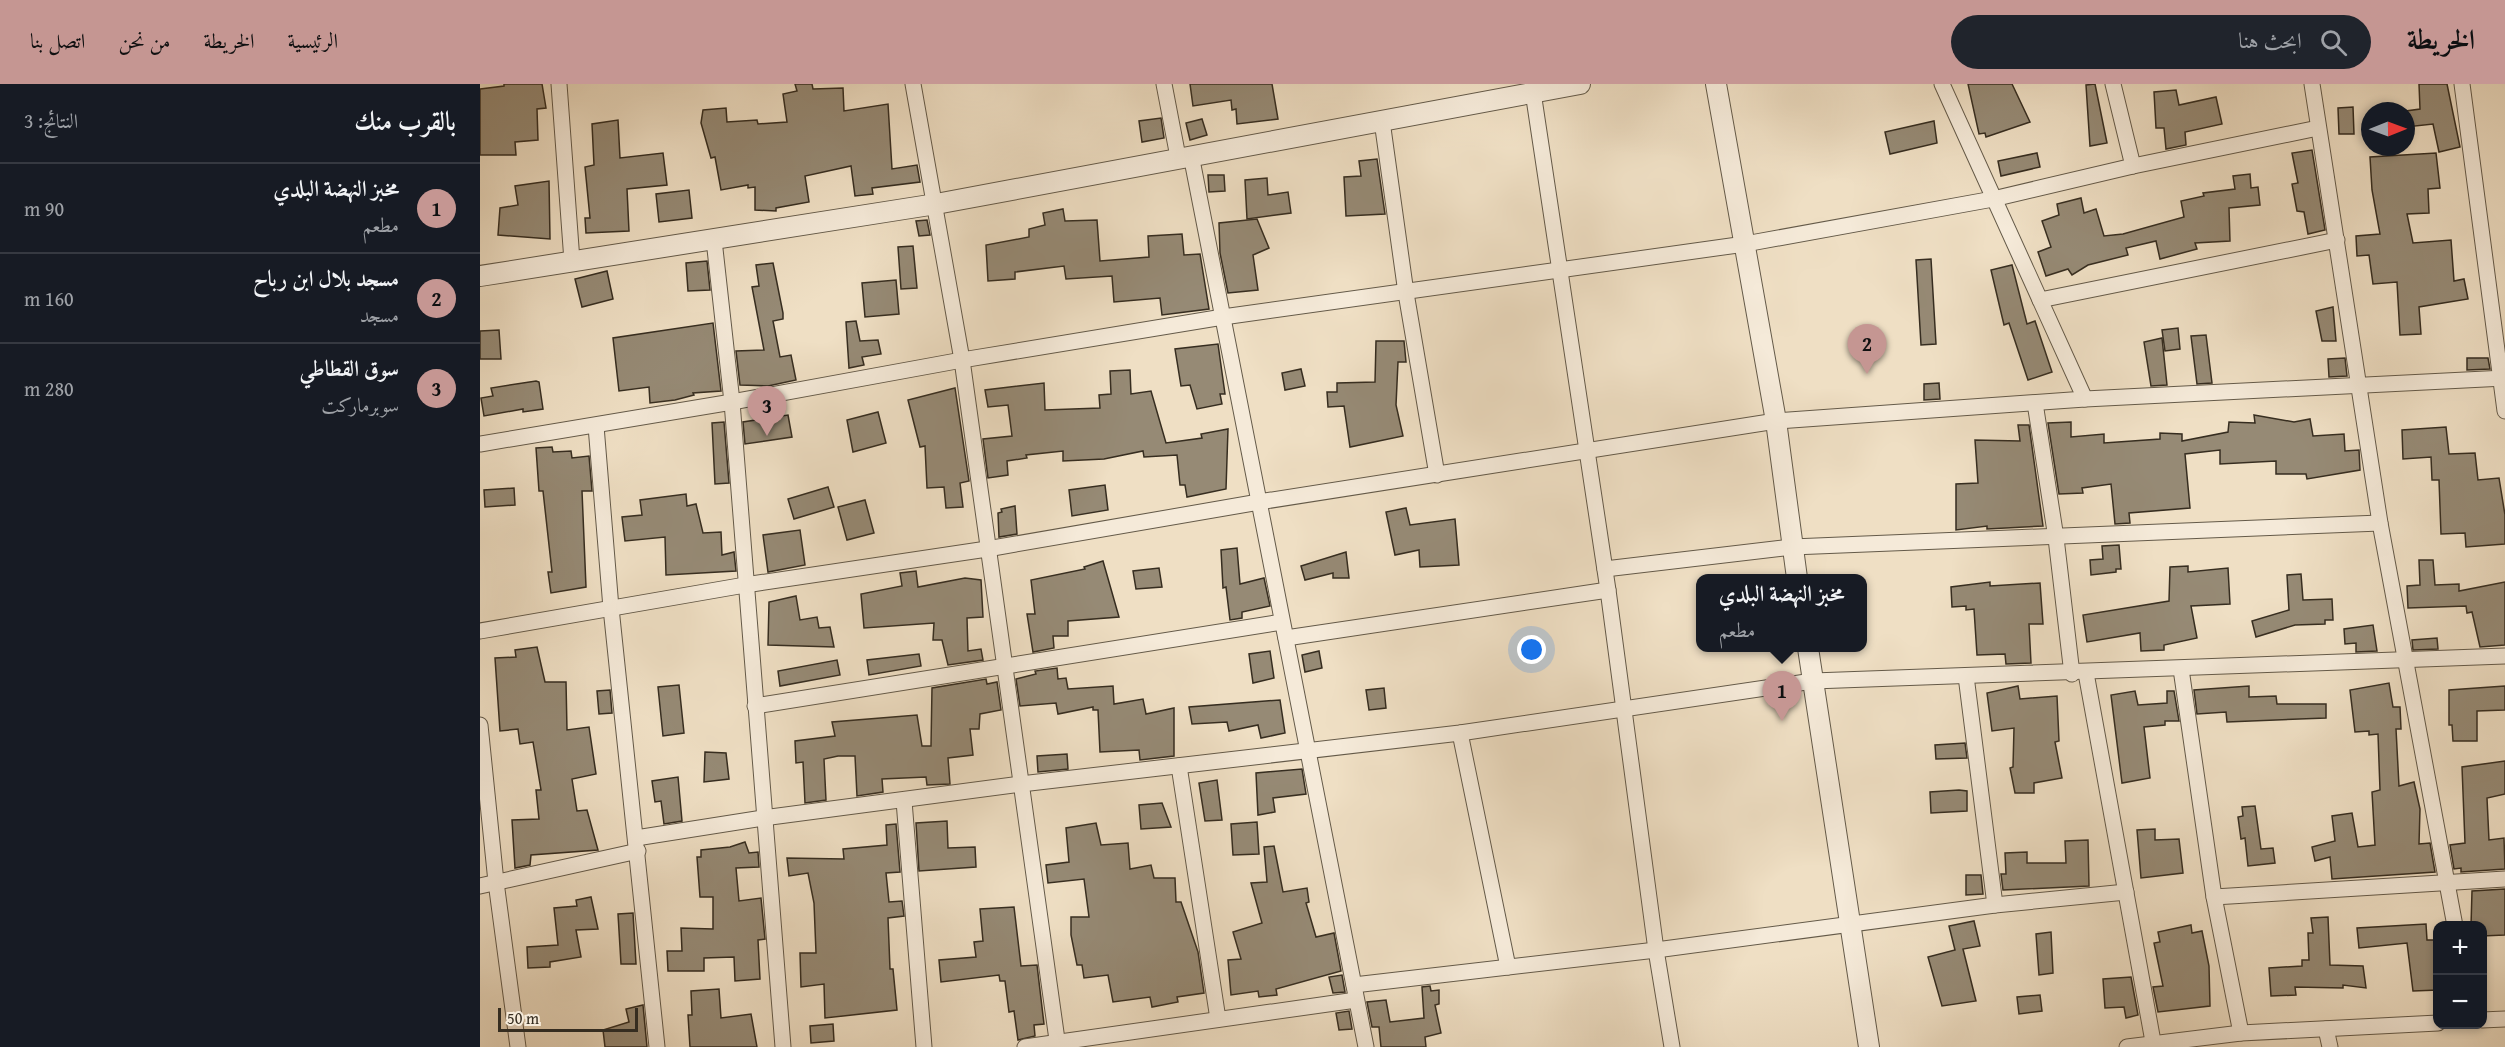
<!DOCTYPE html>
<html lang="ar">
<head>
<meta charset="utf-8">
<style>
  :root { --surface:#171b24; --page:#20242c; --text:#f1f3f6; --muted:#9ea1a6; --line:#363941; --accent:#c59692 }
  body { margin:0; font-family:"Gentium Book Plus",Amiri,serif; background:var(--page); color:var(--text); direction:rtl }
  .controls { position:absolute; right:18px; bottom:18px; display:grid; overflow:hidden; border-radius:12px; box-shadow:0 3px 9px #0003 }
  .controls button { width:54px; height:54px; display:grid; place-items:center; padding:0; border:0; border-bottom:2px solid var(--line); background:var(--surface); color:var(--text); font:30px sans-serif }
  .compass { position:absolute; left:1881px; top:18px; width:54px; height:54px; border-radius:50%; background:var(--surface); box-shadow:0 3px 9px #0003; rotate:89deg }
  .scale { position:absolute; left:18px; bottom:15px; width:140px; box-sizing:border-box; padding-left:6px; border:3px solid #362d20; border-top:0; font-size:16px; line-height:21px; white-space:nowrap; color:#362d20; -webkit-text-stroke:4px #f5ead9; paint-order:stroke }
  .you { position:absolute; left:1052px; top:566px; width:21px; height:21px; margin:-15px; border:4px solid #fff; border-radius:50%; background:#1a73e8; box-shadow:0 0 0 9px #1a73e833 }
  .badge { display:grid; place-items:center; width:39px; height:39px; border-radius:50%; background:var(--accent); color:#111; font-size:20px; font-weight:700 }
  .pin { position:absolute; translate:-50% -50px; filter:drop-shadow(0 2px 3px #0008) }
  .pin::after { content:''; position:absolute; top:32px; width:21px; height:18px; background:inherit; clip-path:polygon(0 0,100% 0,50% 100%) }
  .popup { position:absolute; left:1216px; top:490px; width:171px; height:78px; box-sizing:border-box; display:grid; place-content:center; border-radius:12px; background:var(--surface); filter:drop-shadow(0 2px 4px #0005); font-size:20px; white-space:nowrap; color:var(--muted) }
  .popup b { font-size:22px; color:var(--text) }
  .popup::after { content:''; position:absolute; left:50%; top:100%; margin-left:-12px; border:12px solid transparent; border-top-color:var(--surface) }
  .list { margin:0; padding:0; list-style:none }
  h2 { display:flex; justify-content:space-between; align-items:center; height:78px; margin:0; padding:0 24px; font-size:26px }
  h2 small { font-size:20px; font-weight:400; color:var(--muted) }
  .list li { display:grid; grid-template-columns:39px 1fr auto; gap:18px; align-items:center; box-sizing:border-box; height:90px; padding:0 24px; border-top:2px solid var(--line) }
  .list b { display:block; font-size:22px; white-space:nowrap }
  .list p { margin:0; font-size:20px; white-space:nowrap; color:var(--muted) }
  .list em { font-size:20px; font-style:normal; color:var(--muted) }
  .icon { flex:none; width:33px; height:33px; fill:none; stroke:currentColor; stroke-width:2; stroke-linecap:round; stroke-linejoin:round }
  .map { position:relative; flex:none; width:2025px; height:963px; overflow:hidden; direction:ltr }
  header { display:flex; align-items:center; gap:36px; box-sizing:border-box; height:84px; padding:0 30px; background:var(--accent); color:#111 }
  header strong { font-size:28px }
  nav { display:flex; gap:33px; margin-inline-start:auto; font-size:21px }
  .search { width:420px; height:54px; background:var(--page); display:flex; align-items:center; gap:15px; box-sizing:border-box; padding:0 21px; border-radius:33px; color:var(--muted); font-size:22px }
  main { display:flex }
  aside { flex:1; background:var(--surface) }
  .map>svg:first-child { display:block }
  .building { fill:#968a75; stroke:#362d20; stroke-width:1.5 }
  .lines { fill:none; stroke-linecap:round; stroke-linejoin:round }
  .minor-casing { stroke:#645a49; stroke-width:17 }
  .tertiary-casing { stroke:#645a49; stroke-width:22 }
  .minor { stroke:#f5ead9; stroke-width:15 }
  .tertiary { stroke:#f5ead9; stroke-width:20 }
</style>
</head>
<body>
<header>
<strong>الخريطة</strong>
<div class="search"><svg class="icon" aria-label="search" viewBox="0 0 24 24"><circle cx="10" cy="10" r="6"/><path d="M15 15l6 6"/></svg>ابحث هنا</div>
<nav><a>الرئيسية</a><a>الخريطة</a><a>من نحن</a><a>اتصل بنا</a></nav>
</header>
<main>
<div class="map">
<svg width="2025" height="963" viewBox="0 0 2025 963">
  <rect width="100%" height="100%" fill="#efdfc4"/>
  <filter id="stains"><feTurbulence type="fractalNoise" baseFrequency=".00333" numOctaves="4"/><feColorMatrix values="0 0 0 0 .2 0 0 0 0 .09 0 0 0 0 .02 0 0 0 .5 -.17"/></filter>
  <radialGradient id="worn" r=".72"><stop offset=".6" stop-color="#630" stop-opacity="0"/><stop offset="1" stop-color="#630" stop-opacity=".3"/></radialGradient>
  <g class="building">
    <polygon points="24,0 62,0 66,24 57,25 58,56 35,58 36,71 0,71 0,5 24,2"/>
    <polygon points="315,0 332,0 333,5 363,4 364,27 408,20 412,85 437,81 440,98 392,104 393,110 375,112 371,82 325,92 329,118 296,124 296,127 275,126 275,103 268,104 268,101 241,106 235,73 231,74 221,39 223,26 246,24 247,38 277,36 278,40 307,38 303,10 317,7"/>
    <polygon points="710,0 792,0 798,35 757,40 756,25 752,26 751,16 713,22"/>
    <polygon points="1488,0 1532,0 1550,38 1506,53 1505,49 1499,50"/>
    <polygon points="1615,0 1627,59 1610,62 1606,1"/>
    <polygon points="1939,0 1967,0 1980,63 1959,68 1953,40 1926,43 1926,27 1940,25"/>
    <polygon points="1696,6 1699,21 1736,13 1742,40 1705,48 1706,61 1686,65 1684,44 1676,44 1674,8"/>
    <polygon points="1873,23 1874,50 1859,50 1858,24"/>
    <polygon points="681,34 684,54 662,58 659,37"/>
    <polygon points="722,35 727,51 710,56 706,39"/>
    <polygon points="138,36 140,74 183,69 187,101 147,105 149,147 106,149 105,134 110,134 105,83 114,81 112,40"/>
    <polygon points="1454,37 1457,59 1410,70 1405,48"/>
    <polygon points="1832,66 1845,146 1828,150 1824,128 1817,127 1812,100 1818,99 1812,69"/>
    <polygon points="1557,69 1560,83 1521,92 1518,77"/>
    <polygon points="1956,69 1960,104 1948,105 1949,129 1927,130 1933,159 1971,156 1974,197 1984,195 1988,215 1939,223 1941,250 1920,251 1917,198 1893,200 1889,171 1877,172 1876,152 1900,150 1892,106 1890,73"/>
    <polygon points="897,75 905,130 866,132 864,93 881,92 879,77"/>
    <polygon points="1770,90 1771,104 1778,103 1780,121 1749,124 1750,157 1715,159 1717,165 1680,175 1676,157 1646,164 1648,171 1608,181 1592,191 1588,185 1566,192 1558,168 1571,163 1562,137 1579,131 1577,120 1601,114 1604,129 1616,125 1624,152 1643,150 1704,133 1701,117 1724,112 1723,109 1755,105 1753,92"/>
    <polygon points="728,91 744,91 745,107 729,108"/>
    <polygon points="787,94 788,111 808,108 811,129 767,135 765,96"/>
    <polygon points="69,97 70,155 18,151 20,124 38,121 35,102"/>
    <polygon points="209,106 212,134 179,138 176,110"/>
    <polygon points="583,125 585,137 617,136 620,177 669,173 668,152 702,150 704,171 720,170 729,225 682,231 680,214 634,218 632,192 586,195 584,182 535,188 535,195 508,197 506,161 549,153 549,145 565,141 563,129"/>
    <polygon points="777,135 789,164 773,171 778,206 748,209 740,169 739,139"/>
    <polygon points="447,136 450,151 439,152 436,137"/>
    <polygon points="433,162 437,204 421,205 418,163"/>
    <polygon points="1451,175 1456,260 1441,261 1436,176"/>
    <polygon points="227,177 230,206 208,207 206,179"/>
    <polygon points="293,179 303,229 303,235 293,237 300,273 311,271 316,296 288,302 260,301 256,267 284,266 272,203 279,202 276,181"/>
    <polygon points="1532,181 1547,240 1555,237 1572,288 1548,296 1529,239 1524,241 1511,186"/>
    <polygon points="127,187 133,215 102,223 95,195"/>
    <polygon points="416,196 419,230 385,233 382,199"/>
    <polygon points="1853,223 1856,257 1842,257 1836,227"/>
    <polygon points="376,237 380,257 398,256 401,270 382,273 384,281 369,284 366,238"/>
    <polygon points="233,239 241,307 213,309 214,311 195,316 170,319 169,303 139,307 133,254"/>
    <polygon points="1698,244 1700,265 1685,267 1682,246"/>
    <polygon points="19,246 21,275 0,275 0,247"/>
    <polygon points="1726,251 1732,299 1717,300 1711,252"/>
    <polygon points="1682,254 1687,301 1671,302 1664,258"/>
    <polygon points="896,257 924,257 926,278 918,278 916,321 923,352 870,363 864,322 848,323 847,308 857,308 857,299 895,298"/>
    <polygon points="738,260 745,310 740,310 742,320 717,325 710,301 701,302 695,265"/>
    <polygon points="1865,274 1867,292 1849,293 1848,275"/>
    <polygon points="1987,274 2008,274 2010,285 1987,286"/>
    <polygon points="821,285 825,302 805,306 802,289"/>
    <polygon points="650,286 651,310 671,307 686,359 722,354 721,350 748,345 746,405 707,413 705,401 700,401 697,371 664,373 663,367 624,375 583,377 583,367 546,371 547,374 527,377 528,391 508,394 503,355 532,352 528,321 508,323 505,306 564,299 565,326 620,324 619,311 631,310 630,287"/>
    <polygon points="56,297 59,298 63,325 43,328 43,325 4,332 1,314 13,312 11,304"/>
    <polygon points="1459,299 1460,315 1444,316 1444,300"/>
    <polygon points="475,304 489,397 480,399 483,423 466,424 464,403 447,404 445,362 440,363 428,316"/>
    <polygon points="398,328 406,359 373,368 367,336"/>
    <polygon points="308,331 312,353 265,360 263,338"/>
    <polygon points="1774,331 1814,338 1830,335 1833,352 1864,350 1865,367 1879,366 1880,386 1827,395 1826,390 1796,390 1796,377 1740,380 1740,366 1705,370 1710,424 1649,429 1650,439 1635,440 1631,400 1602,404 1603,409 1579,410 1568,339 1591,338 1591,353 1624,350 1624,359 1680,355 1680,349 1702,350 1702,357 1748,348 1749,338 1775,339"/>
    <polygon points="244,338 249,399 235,400 232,339"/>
    <polygon points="1538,341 1549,341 1563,442 1507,445 1507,442 1476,446 1476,400 1498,399 1495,356 1540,357"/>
    <polygon points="1966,343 1969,370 1995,369 1998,396 2019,394 2025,431 2025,460 1986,463 1985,449 1961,450 1959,396 1952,396 1951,373 1923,375 1922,346"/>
    <polygon points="72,363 73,368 91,367 92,374 109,372 112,407 102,407 106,503 71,509 68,488 72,488 63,407 59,407 56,364"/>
    <polygon points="625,401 628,426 592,432 589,406"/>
    <polygon points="348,403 354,423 314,435 308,415"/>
    <polygon points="34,404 35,421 5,423 4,406"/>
    <polygon points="206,410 207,422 216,420 223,449 241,448 242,471 254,468 256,487 186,491 185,453 145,457 142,433 162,431 160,416"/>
    <polygon points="385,416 394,449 367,456 358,423"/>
    <polygon points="535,422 537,450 519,453 518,429 522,428 521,425"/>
    <polygon points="926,424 930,441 975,435 979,481 940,483 939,466 915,471 906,428"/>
    <polygon points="320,446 325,481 288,488 283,451"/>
    <polygon points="1639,461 1641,485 1636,485 1636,488 1611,491 1610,476 1623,475 1622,462"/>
    <polygon points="757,464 760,500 784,494 790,522 762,528 762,534 750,536 746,503 743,504 741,466"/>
    <polygon points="866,468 869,494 853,494 853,489 825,496 821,482"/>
    <polygon points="1939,476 1953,476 1955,501 1979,500 1979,507 2025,498 2025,561 2000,563 1992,528 1987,529 1986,522 1928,524 1927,502 1940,501"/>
    <polygon points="623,477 639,533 588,537 588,552 573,552 574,564 553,568 547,530 555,530 551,496 605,485 604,483"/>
    <polygon points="1708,482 1708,488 1748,484 1750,520 1711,522 1717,554 1684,561 1684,566 1661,567 1660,549 1607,558 1603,531 1689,517 1690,483"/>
    <polygon points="679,484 682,503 656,505 653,487"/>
    <polygon points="436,487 438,503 485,494 501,496 503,533 487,534 488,567 501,565 503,576 468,581 462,556 453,556 454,539 384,544 381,510 422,502 420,489"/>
    <polygon points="1821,490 1823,516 1852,515 1853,536 1845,536 1845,540 1815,541 1776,553 1772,537 1809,526 1807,491"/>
    <polygon points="1510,498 1510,502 1560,499 1563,540 1549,540 1551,579 1526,580 1525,570 1497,571 1494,525 1486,526 1486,522 1472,523 1471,503"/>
    <polygon points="316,512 320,536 337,533 339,544 350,543 354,563 288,561 289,518"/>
    <polygon points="1893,541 1897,567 1876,568 1876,559 1865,560 1864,545"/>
    <polygon points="1957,554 1958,565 1933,566 1932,556"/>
    <polygon points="57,563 65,598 86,598 87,646 109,643 116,690 92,695 97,727 107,726 118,766 51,771 50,781 35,784 32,736 59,735 56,706 61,706 53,658 40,660 38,645 20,647 15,574 36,573 35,566"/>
    <polygon points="790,567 794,594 773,599 769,570"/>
    <polygon points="839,567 842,584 825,588 822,571"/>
    <polygon points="439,570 441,582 389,591 387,576"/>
    <polygon points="357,576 360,591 300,602 298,587"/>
    <polygon points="577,584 578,595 586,594 588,605 633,602 634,620 663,615 666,630 694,624 694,672 660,676 659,666 620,668 618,626 613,626 613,623 578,630 576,619 540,622 536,595 556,590 555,587"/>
    <polygon points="506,595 507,600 517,598 521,626 500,630 499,645 490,645 493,671 468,674 470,700 447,701 446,693 402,695 403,708 377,712 375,672 358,672 344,675 346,716 325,719 323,678 316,679 315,657 355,652 352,638 437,631 442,662 451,662 452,604"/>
    <polygon points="1909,599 1913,623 1920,623 1921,645 1916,645 1919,702 1934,698 1940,725 1939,760 1950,759 1955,788 1852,795 1850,773 1835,777 1832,763 1855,757 1852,732 1872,729 1878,763 1895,761 1892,708 1900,706 1898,650 1889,651 1889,647 1875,648 1870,606"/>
    <polygon points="199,601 204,649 183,652 178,603"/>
    <polygon points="1538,602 1540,615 1577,612 1579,657 1575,658 1582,694 1554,699 1554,709 1535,709 1530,684 1533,683 1534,644 1512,647 1507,609"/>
    <polygon points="1769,602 1769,613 1796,612 1797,620 1846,620 1846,634 1747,638 1746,628 1717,630 1714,606"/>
    <polygon points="2025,602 2025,626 1997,627 1997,657 1973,657 1972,641 1969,641 1969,606"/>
    <polygon points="904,604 906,624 889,626 886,606"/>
    <polygon points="130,606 132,629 119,630 117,607"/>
    <polygon points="1655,607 1658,621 1687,619 1687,607 1694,607 1699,637 1685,637 1685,641 1664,643 1670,694 1642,699 1631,611"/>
    <polygon points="800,616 805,649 781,654 778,641 749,647 747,638 712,640 709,623"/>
    <polygon points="1485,659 1487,674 1456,675 1455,661"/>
    <polygon points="225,668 246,669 249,695 224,698"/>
    <polygon points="587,670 588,685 558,688 557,672"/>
    <polygon points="2025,677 2025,710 2007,714 2009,756 2024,754 2025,785 1981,788 1981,784 1974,785 1970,761 1985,759 1982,683"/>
    <polygon points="822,685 826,710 793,714 795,728 778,731 776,689"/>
    <polygon points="198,693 202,737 184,740 181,717 175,718 172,697"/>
    <polygon points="737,696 742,736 725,737 719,699"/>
    <polygon points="1479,706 1487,707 1487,727 1451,729 1450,708"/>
    <polygon points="682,719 691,743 661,745 659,721"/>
    <polygon points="1775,722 1781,765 1793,764 1795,779 1768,782 1765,754 1761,755 1758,733 1763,732 1762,723"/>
    <polygon points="467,737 468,764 495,763 496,783 439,787 436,739"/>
    <polygon points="777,738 779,770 753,771 751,740"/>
    <polygon points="616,739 621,761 648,759 650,785 671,781 674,794 695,794 696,818 701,818 718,868 724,909 697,913 698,918 672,923 670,913 633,918 628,891 604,894 602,881 597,881 591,851 591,833 609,833 604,795 568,799 566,781 589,778 586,744"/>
    <polygon points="416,740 420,788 406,789 409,818 422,817 424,832 408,834 410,885 413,885 417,926 345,934 344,900 321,903 320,869 336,869 334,819 328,789 309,792 307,774 364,775 363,765 407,761 406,741"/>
    <polygon points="1675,745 1675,756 1699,755 1703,789 1661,794 1657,746"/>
    <polygon points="1608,756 1609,802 1523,806 1521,790 1526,790 1525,769 1547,768 1547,779 1586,779 1585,757"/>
    <polygon points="265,758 269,769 278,768 279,783 256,784 259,817 281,814 285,855 278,856 280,895 255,897 254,873 224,874 224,887 188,887 187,867 202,867 201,844 233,845 233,813 220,813 217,773 221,773 221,766 250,763"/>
    <polygon points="794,762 803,808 827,804 829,818 826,819 836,853 854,849 861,887 796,905 797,911 779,913 778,907 751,911 748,876 761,875 753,848 782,839 771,799 787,798 784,763"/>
    <polygon points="1486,791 1501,791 1503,810 1486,811"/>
    <polygon points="2025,805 2025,851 2002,852 2002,842 1991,842 1992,807"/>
    <polygon points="111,813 118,845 96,846 101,873 70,878 70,883 48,884 47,863 78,861 74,824 97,822 96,816"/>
    <polygon points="534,823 541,882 557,881 564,940 554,941 555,952 538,956 534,927 529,928 525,897 520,897 519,891 461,898 459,876 496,873 494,858 503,857 500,825"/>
    <polygon points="153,829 156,880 141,880 138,830"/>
    <polygon points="1848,833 1850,881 1883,882 1886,904 1863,901 1863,904 1815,903 1816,911 1791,912 1789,884 1822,882 1822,876 1829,876 1828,849 1833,849 1831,834"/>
    <polygon points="1494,837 1500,862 1483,865 1496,917 1462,922 1448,873 1475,866 1469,842"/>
    <polygon points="1946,840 1947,856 1958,856 1958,906 1933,907 1927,859 1879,864 1877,844"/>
    <polygon points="1711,841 1712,849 1722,847 1729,882 1730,922 1678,928 1673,903 1683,902 1674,859 1680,858 1678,848"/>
    <polygon points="1571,848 1573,889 1559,891 1556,850"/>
    <polygon points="862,891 865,908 853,909 849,893"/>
    <polygon points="1651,893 1658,931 1646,934 1644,923 1625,924 1623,895"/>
    <polygon points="950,902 951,907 959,906 959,920 955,921 961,949 945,953 946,963 901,963 899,943 892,943 887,918 906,916 910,938 944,934 942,903"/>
    <polygon points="239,905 241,934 271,930 277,963 210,963 208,931 212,931 211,907"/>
    <polygon points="1560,911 1562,927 1539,930 1537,913"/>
    <polygon points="163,921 167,963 125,963 123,946 149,938 146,925"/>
    <polygon points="869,927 872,945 859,946 856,929"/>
    <polygon points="353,940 354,957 331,959 330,942"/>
  </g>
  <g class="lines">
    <defs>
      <g id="minor">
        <polyline points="79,0 92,177"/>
        <polyline points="433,0 482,276 578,963"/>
        <polyline points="684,0 698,73"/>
        <polyline points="1462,0 1605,315"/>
        <polyline points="1633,0 1653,82"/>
        <polyline points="1832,0 1900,439 1975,842"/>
        <polyline points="1982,0 2025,327"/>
        <polyline points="1053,8 1128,506 1176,866 1192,963"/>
        <polyline points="902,37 926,209 957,391"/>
        <polyline points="711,71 886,963"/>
        <polyline points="234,156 252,318 303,963"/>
        <polyline points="1560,216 1857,156"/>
        <polyline points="1555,319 1576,454 1592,590"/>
        <polyline points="116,342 131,524 177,963"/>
        <polyline points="0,360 252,318 482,276 743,233 1265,160 1513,115 1653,82 1838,44"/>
        <polyline points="1125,485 1312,463 1900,439"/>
        <polyline points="0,547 265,501 507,465 779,418 1296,337 1605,315 2025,294"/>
        <polyline points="806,554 1128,506"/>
        <polyline points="1701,585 1734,813 1761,949"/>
        <polyline points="1606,589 1674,963"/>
        <polyline points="1486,592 1515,821"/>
        <polyline points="275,622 802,538"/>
        <polyline points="0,641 16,798 38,963"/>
        <polyline points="980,649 1028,883"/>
        <polyline points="699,682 738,935"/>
        <polyline points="424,717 444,963"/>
        <polyline points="156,754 283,734 541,700 980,649 1333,597 2025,572"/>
        <polyline points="0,802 158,767"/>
        <polyline points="1734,813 2025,795"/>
        <polyline points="874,901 1176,866 1515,821 1646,808"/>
        <polyline points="2002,936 2025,935"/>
        <polyline points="1846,945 1850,963"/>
        <polyline points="545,963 876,916"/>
        <polyline points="1647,963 1761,949 1958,939"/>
      </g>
      <g id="tertiary">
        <polyline points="1236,0 1296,337 1317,494"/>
        <polyline points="0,192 456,120 1100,0"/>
        <polyline points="1328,564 1389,963"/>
      </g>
    </defs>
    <use href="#minor" class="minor-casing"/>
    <use href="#tertiary" class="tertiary-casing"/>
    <use href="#minor" class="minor"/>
    <use href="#tertiary" class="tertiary"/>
  </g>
  <rect width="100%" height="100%" filter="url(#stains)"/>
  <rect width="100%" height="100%" fill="url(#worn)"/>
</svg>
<div class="controls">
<button>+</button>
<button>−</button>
</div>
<svg class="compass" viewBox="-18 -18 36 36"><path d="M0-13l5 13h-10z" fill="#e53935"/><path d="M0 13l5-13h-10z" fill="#9ea1a6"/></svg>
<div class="scale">50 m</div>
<div class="you"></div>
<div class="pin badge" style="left:1302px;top:637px">1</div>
<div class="popup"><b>مخبز النهضة البلدي</b>مطعم</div>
<div class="pin badge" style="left:1387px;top:290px">2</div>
<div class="pin badge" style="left:287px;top:352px">3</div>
</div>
<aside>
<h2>بالقرب منك<small>النتائج: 3</small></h2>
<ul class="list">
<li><span class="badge">1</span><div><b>مخبز النهضة البلدي</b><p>مطعم</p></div><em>90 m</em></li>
<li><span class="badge">2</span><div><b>مسجد بلال ابن رباح</b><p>مسجد</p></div><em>160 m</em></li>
<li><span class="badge">3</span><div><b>سوق القطاطي</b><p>سوبرماركت</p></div><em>280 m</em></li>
</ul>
</aside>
</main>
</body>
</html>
